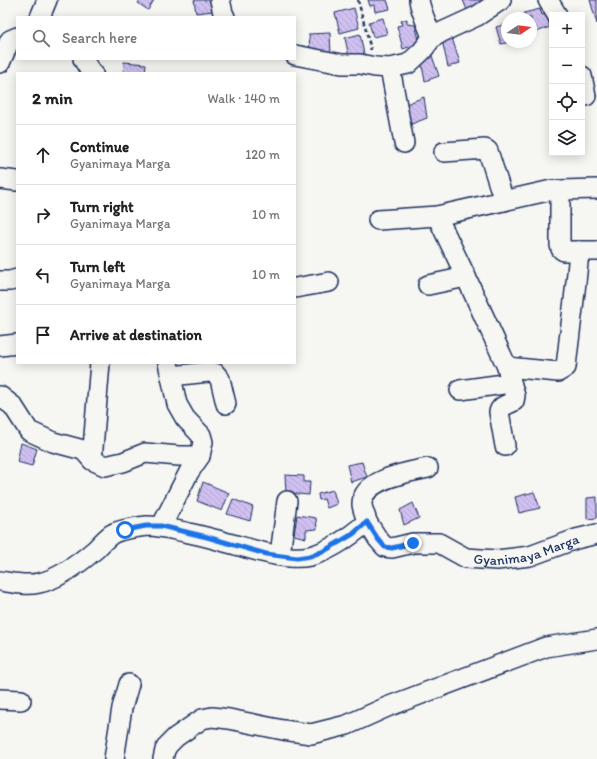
<!DOCTYPE html>
<html lang="en">
<head>
<meta charset="utf-8">
<style>
  :root { --surface:#fff; --page:#f6f6f6; --text:#202124; --muted:#757577; --line:#e0e0e0 }
  body { margin:0; font-family:Itim,sans-serif; background:var(--page); color:var(--text) }
  .controls { position:absolute; right:12px; top:12px; display:grid; overflow:hidden; border-radius:0px; box-shadow:0 2px 10px #0003 }
  .controls button { width:36px; height:36px; display:grid; place-items:center; padding:0; border:0; border-bottom:1px solid var(--line); background:var(--surface); color:var(--text); font:20px sans-serif }
  .compass { position:absolute; left:501px; top:12px; width:36px; height:36px; border-radius:50%; background:var(--surface); box-shadow:0 2px 10px #0003; rotate:77deg }
  .stop { position:absolute; width:12px; height:12px; margin:-9px; border:3px solid #1a73e8; border-radius:50%; background:#fff }
  .stop.end { background:#1a73e8; border-color:#fff; box-shadow:0 1px 4px #0008 }
  .list { margin:0; padding:0; list-style:none }
  h2 { display:flex; justify-content:space-between; align-items:center; height:52px; margin:0; padding:0 16px; font-size:17px }
  h2 small { font-size:13px; font-weight:400; color:var(--muted) }
  .list li { display:grid; grid-template-columns:26px 1fr auto; gap:12px; align-items:center; box-sizing:border-box; height:60px; padding:0 16px; border-top:1px solid var(--line) }
  .list b { display:block; font-size:15px; white-space:nowrap }
  .list p { margin:0; font-size:13px; white-space:nowrap; color:var(--muted) }
  .list em { font-size:13px; font-style:normal; color:var(--muted) }
  .icon { flex:none; width:22px; height:22px; fill:none; stroke:currentColor; stroke-width:2; stroke-linecap:round; stroke-linejoin:round }
  .map { position:relative; flex:none; width:597px; height:759px; overflow:hidden }
  .search { position:absolute; background:var(--surface); box-shadow:0 2px 10px #0003; left:16px; top:16px; width:280px; height:44px; display:flex; align-items:center; gap:10px; box-sizing:border-box; padding:0 14px; border-radius:0px; color:var(--muted); font-size:15px }
  .panel { position:absolute; background:var(--surface); box-shadow:0 2px 10px #0003; left:16px; top:72px; width:280px; height:292px; border-radius:0px }
  .map>svg:first-child { display:block }
  .building { fill:url(#building-back-hatch); stroke:#1b2f5e }
  .lines { fill:none; stroke-linecap:round; stroke-linejoin:round }
  .minor-casing { stroke:#1b2f5e; stroke-width:22 }
  .path { stroke:#1b2f5e; stroke-width:2.5; stroke-dasharray:4 3; stroke-linecap:butt }
  .minor { stroke:#f6f6f2; stroke-width:19 }
  .route { stroke:#1a73e8; stroke-width:5 }
  .labels { text-anchor:middle; dominant-baseline:central; stroke-width:3; stroke-linejoin:round; paint-order:stroke }
  .street-label { font-size:14px; fill:#1b2f5e; stroke:#f6f6f2 }
</style>
</head>
<body>
<div class="map">
<svg width="597" height="759" viewBox="0 0 597 759">
  <defs>
    <pattern id="building-back-hatch" width="6" height="6" patternUnits="userSpaceOnUse"><rect width="6" height="6" fill="#d0c0f1"/><path d="M-1 5l2 2M0 0l6 6M5-1l2 2" fill="none" stroke="#b2a5d1"/></pattern>
  </defs>
  <rect width="100%" height="100%" fill="#f6f6f2"/>
  <filter id="ink" filterUnits="userSpaceOnUse"><feTurbulence type="fractalNoise" baseFrequency=".025" numOctaves="2"/><feDisplacementMap in="SourceGraphic" scale="8" xChannelSelector="R" yChannelSelector="G"/><feConvolveMatrix kernelMatrix="1 2 1 2 8 2 1 2 1" color-interpolation-filters="sRGB"/></filter>
  <g filter="url(#ink)">
    <g class="building">
      <polygon points="140,0 154,0 148,10 138,3"/>
      <polygon points="194,0 211,0 213,11 196,13"/>
      <polygon points="368,0 387,0 390,9 375,12 374,5 370,6"/>
      <polygon points="463,0 482,0 482,7 469,15"/>
      <polygon points="590,0 597,0 597,24"/>
      <polygon points="354,8 359,28 340,33 335,13"/>
      <polygon points="540,9 542,15 546,13 550,27 531,34 531,18 526,18 524,13"/>
      <polygon points="383,18 387,34 373,37 369,22"/>
      <polygon points="407,19 407,24 415,25 420,43 403,49 397,26 402,25 401,21"/>
      <polygon points="507,24 507,42 510,42 501,44 496,27"/>
      <polygon points="330,33 331,55 310,55 309,34"/>
      <polygon points="360,34 364,54 349,57 345,38"/>
      <polygon points="452,38 460,63 448,67 442,40"/>
      <polygon points="431,53 439,76 425,81 421,61"/>
      <polygon points="124,62 146,64 145,73 123,73"/>
      <polygon points="424,97 427,118 409,125 401,106"/>
      <polygon points="21,443 37,449 32,466 17,462"/>
      <polygon points="362,462 367,477 351,482 347,465"/>
      <polygon points="285,475 304,476 304,482 310,482 309,495 286,493"/>
      <polygon points="203,482 229,493 222,511 197,501"/>
      <polygon points="333,490 337,504 327,508 324,499 319,500 318,494"/>
      <polygon points="534,492 540,508 519,513 515,497"/>
      <polygon points="597,497 597,518 587,519 587,498"/>
      <polygon points="233,499 253,507 250,521 227,514"/>
      <polygon points="413,503 419,518 404,525 400,510"/>
      <polygon points="297,515 316,518 317,529 306,530 306,538 294,535"/>
    </g>
    <g class="lines">
      <defs>
        <g id="minor">
          <polyline points="220,0 223,13 225,17"/>
          <path d="M 419,0 C 421,13 428,25 432,38"/>
          <polyline points="548,0 557,15"/>
          <polyline points="40,17 47,0"/>
          <polyline points="295,55 342,64 360,64 375,67 390,68 408,64 422,51 432,38 442,32 477,16 501,0"/>
          <polyline points="83,59 89,69 93,73"/>
          <polyline points="0,63 10,40 17,37"/>
          <polyline points="390,68 404,143"/>
          <polyline points="582,76 586,96"/>
          <polyline points="444,152 485,149 488,151 504,201"/>
          <polyline points="0,179 17,181"/>
          <polyline points="560,190 597,189"/>
          <path d="M 437,216 L 466,277 L 507,367 L 515,396 L 514,401 C 508,405 501,405 499,412 L 505,446"/>
          <polyline points="378,220 437,216 552,190 560,190 560,245 561,249 564,251 597,251"/>
          <polyline points="0,281 10,281 17,279"/>
          <polyline points="428,285 466,277"/>
          <polyline points="295,288 329,282"/>
          <polyline points="0,346 17,344"/>
          <path d="M 507,367 L 558,372 L 563,369 L 566,367 C 570,329 576,290 579,251"/>
          <polyline points="171,376 209,372 215,373 220,379 226,404"/>
          <polyline points="460,390 511,383"/>
          <polyline points="0,396 13,406 29,431 53,442 83,450 92,460 105,466 123,462 145,453 179,456 200,456"/>
          <polyline points="92,460 100,363"/>
          <path d="M 367,522 C 366,516 362,509 362,504 C 362,479 409,472 428,468"/>
          <polyline points="161,527 189,472 200,456 203,442 201,435 185,418 177,404 168,363"/>
          <polyline points="280,555 287,501"/>
          <path id="s1" d="M 0,581 C 13,583 26,586 39,583 C 59,579 81,562 96,549 C 101,544 106,538 112,534 C 119,530 138,527 147,526 C 161,526 175,530 189,533 C 205,536 220,541 236,545 C 257,551 289,561 310,556 C 330,551 352,535 367,522 L 378,539 L 385,547 L 392,548 L 413,543 L 439,543 L 466,558 L 497,560 L 530,556 L 576,539 L 597,534"/>
          <polyline points="0,699 21,700"/>
          <polyline points="114,759 122,708 129,684"/>
          <polyline points="163,759 165,750 168,745 176,737 202,719 212,717 229,719 283,730 311,734 347,725 387,707 546,647 597,639"/>
        </g>
      </defs>
      <use href="#minor" class="minor-casing"/>
      <polyline class="path" points="358,0 371,50"/>
      <use href="#minor" class="minor"/>
    </g>
  </g>
  <g class="lines" filter="url(#ink)">
    <polyline class="route" points="125,530 146,526 161,526 207,537 266,554 297,558 310,556 324,551 353,534 367,522 378,539 385,547 392,548 413,543"/>
  </g>
  <g class="labels">
    <g class="street-label">
      <text stroke="none"><textPath href="#s1" startOffset="576">Gyanimaya Marga</textPath></text>
    </g>
  </g>
</svg>
<div class="controls">
<button>+</button>
<button>−</button>
<button><svg class="icon" aria-label="locate" viewBox="0 0 24 24"><circle cx="12" cy="12" r="6"/><path d="M12 2v4M12 18v4M2 12h4M18 12h4"/></svg></button>
<button><svg class="icon" aria-label="layers" viewBox="0 0 24 24"><path d="M12 4l9 5-9 5-9-5zM3 14l9 5 9-5"/></svg></button>
</div>
<svg class="compass" viewBox="-18 -18 36 36"><path d="M0-13l5 13h-10z" fill="#e53935"/><path d="M0 13l5-13h-10z" fill="#757577"/></svg>
<div class="stop" style="left:125px;top:530px"></div>
<div class="stop end" style="left:413px;top:543px"></div>
<div class="search"><svg class="icon" aria-label="search" viewBox="0 0 24 24"><circle cx="10" cy="10" r="6"/><path d="M15 15l6 6"/></svg>Search here</div>
<section class="panel">
<h2>2 min<small>Walk · 140 m</small></h2>
<ul class="list">
<li><svg class="icon" aria-label="ahead" viewBox="0 0 24 24"><path d="M12 20V5M6 11l6-6 6 6"/></svg><div><b>Continue</b><p>Gyanimaya Marga</p></div><em>120 m</em></li>
<li><svg class="icon" aria-label="right" viewBox="0 0 24 24"><path d="M7 20v-9h11M14 6l5 5-5 5"/></svg><div><b>Turn right</b><p>Gyanimaya Marga</p></div><em>10 m</em></li>
<li><svg class="icon" aria-label="left" viewBox="0 0 24 24"><path d="M17 20v-9H6M10 6l-5 5 5 5"/></svg><div><b>Turn left</b><p>Gyanimaya Marga</p></div><em>10 m</em></li>
<li><svg class="icon" aria-label="arrive" viewBox="0 0 24 24"><path d="M6 21V4h12l-3 4 3 4H6"/></svg><div><b>Arrive at destination</b></div></li>
</ul>
</section>
</div>
</body>
</html>
